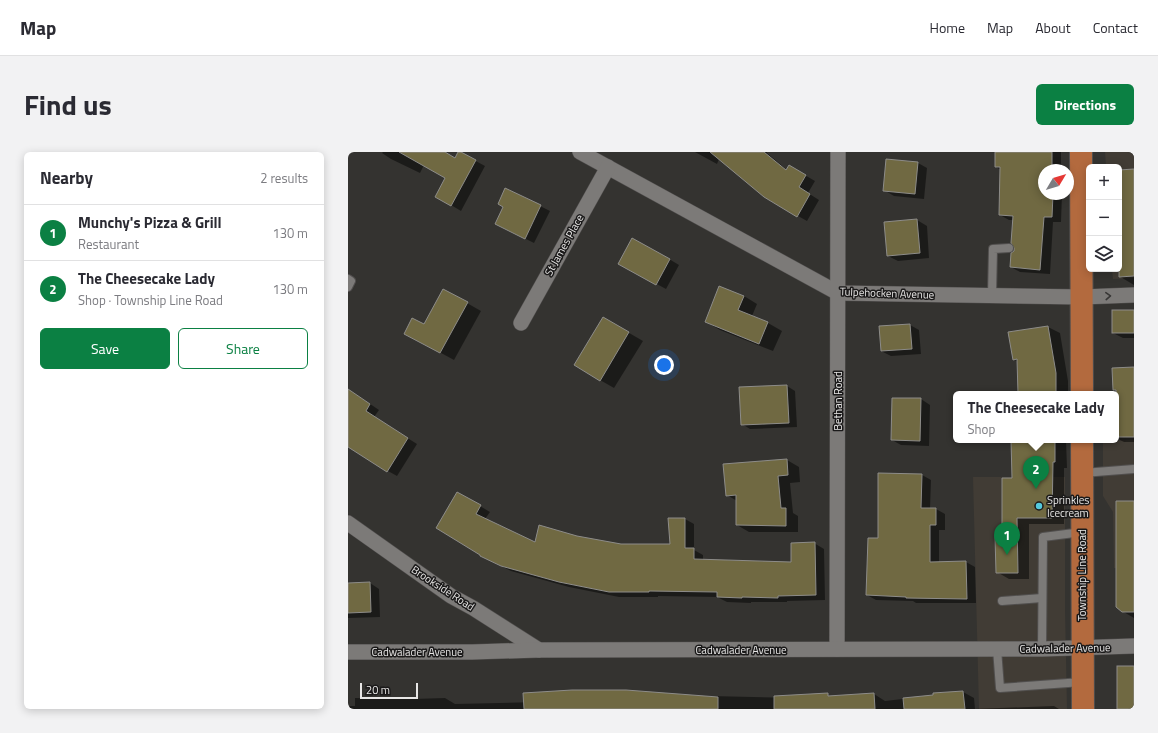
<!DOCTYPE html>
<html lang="en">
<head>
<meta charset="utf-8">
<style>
  :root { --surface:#fff; --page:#f2f2f3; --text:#2b2b33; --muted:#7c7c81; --line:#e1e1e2; --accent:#0b8043 }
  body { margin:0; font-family:"Titillium Web",sans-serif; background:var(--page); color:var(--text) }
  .controls { position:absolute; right:12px; top:12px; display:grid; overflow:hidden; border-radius:6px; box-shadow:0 2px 10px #0003 }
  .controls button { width:36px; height:36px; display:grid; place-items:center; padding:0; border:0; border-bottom:1px solid var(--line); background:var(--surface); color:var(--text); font:20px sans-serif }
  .compass { position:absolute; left:690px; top:12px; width:36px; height:36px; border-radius:50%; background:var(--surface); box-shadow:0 2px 10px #0003; rotate:52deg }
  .scale { position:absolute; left:12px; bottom:10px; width:58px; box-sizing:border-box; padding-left:4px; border:2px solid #e8e7e6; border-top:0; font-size:11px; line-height:14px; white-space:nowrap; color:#e8e7e6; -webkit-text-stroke:3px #1b1a1a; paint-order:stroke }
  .you { position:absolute; left:316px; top:213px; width:14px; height:14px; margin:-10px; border:3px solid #fff; border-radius:50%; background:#1a73e8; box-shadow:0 0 0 6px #1a73e833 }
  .badge { display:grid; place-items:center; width:26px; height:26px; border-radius:50%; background:var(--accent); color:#fff; font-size:13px; font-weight:700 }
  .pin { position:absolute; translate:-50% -33px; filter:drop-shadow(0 1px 2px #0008) }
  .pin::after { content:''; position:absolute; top:21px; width:14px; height:12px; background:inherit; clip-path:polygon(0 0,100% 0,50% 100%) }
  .popup { position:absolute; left:605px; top:239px; width:166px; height:52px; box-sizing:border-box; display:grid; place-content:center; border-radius:6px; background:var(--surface); filter:drop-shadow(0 1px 3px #0005); font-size:13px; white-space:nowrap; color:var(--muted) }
  .popup b { font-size:15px; color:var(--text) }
  .popup::after { content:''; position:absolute; left:50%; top:100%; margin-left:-8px; border:8px solid transparent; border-top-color:var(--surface) }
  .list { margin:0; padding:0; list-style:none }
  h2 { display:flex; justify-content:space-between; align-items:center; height:52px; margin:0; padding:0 16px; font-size:17px }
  h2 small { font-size:13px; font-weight:400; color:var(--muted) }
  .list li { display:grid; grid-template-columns:26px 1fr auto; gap:12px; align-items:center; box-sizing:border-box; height:56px; padding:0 16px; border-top:1px solid var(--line) }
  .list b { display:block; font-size:15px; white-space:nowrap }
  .list p { margin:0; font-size:13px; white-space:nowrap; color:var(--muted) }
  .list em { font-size:13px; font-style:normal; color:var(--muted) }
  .actions { display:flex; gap:8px; padding:12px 16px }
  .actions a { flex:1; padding:9px 0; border:1px solid var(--accent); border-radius:6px; text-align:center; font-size:14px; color:var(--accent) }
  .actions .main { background:var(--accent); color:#fff }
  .icon { flex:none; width:22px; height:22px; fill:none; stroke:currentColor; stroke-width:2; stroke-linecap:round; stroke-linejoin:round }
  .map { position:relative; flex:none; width:786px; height:557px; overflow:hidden; border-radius:6px }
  header { display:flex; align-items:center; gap:24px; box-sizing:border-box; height:56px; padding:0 20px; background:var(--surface); border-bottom:1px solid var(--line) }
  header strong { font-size:19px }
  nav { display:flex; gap:22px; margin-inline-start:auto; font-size:14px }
  .intro { display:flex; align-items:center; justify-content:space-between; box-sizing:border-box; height:96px; padding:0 24px }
  h1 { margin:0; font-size:28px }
  .button { padding:10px 18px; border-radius:6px; background:var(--accent); color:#fff; font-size:14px; font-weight:700 }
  main { display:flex; gap:24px; padding:0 24px }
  aside { flex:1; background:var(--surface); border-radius:6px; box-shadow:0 2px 10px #0003 }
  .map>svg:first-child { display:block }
  .built { fill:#413c35 }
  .shadow { fill:#0007 }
  .building { fill:#706942; stroke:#8d8c89 }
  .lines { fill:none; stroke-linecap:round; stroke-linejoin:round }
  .service-casing { stroke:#514f4e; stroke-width:10 }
  .minor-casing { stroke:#514f4e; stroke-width:16 }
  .primary-casing { stroke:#514f4e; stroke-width:24 }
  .service { stroke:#7c7a78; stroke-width:8 }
  .minor { stroke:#7c7a78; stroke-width:15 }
  .primary { stroke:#b36a3e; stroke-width:22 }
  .oneway { stroke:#383736 }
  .poi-dot { fill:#54cadd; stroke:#1b1a1a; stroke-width:1.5 }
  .labels { text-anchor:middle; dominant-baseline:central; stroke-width:3; stroke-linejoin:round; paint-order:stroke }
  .street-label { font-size:11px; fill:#e8e7e6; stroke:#1b1a1a }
  .poi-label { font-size:11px; fill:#e8e7e6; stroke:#1b1a1a; text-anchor:start }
</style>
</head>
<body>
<header>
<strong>Map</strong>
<nav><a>Home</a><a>Map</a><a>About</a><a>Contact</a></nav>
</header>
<div class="intro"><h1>Find us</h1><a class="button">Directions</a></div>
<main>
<aside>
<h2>Nearby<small>2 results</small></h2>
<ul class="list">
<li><span class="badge">1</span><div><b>Munchy's Pizza &amp; Grill</b><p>Restaurant</p></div><em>130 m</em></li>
<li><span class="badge">2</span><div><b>The Cheesecake Lady</b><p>Shop · Township Line Road</p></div><em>130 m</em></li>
</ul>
<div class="actions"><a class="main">Save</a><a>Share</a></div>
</aside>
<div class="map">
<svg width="786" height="557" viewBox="0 0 786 557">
  <rect width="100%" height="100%" fill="#343330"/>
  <g class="built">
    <polygon points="757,0 786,0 786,126 765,127 764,117 771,117 771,15 758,15"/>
    <polygon points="786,288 786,416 766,416 765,360 755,344 755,289"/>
    <polygon points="625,325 717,325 717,456 719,557 631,557"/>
  </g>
  <g class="shadow">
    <polygon points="35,0 95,0 107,7 111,0 137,14 113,59 88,44 98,26 76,13 72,21 43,7 34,1"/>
    <polygon points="347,0 419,0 419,1 439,18 441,14 467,29 460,41 471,48 459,69 416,45 371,7 369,12"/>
    <polygon points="648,0 713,0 713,18 696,18 696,42 714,42 713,70 705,70 702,122 672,120 663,115 667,99 666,68 661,68 652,63 653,18 648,15"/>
    <polygon points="570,11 579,16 576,47 546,44 536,38"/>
    <polygon points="786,18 786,133 771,124 770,117 771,19"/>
    <polygon points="192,54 202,59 186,91 158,77"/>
    <polygon points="569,68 579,74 581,106 550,109 540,104"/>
    <polygon points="321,107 331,113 318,137 281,117"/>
    <polygon points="96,138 133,159 106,208 71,189 76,173"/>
    <polygon points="396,144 409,152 404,164 420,171 434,179 425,199 372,178 358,170"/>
    <polygon points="786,159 786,186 775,186 765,181"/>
    <polygon points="562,173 571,178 573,202 543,204 533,199"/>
    <polygon points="269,174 295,189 266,236 252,228"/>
    <polygon points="700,175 712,181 720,229 720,242 671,242 670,210 665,207 661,180"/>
    <polygon points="786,216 786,290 776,290 768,286 768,242 766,242 765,217"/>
    <polygon points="439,234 447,239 449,275 402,277 394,272"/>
    <polygon points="0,237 31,258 26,265 69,292 49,324 40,319 0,283"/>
    <polygon points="573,247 582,253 581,294 553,293 544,288"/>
    <polygon points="664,288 718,288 719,316 716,316 716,372 681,372 681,427 661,427 649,420 665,327"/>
    <polygon points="439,308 451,315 452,330 442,331 445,361 450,364 450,380 401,380 389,373 389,349 379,343 376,312"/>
    <polygon points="574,323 583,328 582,357 588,357 597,362 597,378 591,378 591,411 618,410 627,415 628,451 568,451 565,449 528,448 519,443 531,387"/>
    <polygon points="110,341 142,360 137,367 187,392 229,385 273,393 323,393 337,367 346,372 346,398 355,403 355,408 444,411 466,391 476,397 477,448 439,449 439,450 403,450 403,451 379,450 369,445 310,444 310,445 271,445 221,435 163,419 133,404"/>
    <polygon points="786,350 786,466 774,459"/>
    <polygon points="22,431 31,437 32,465 0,466 0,432"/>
    <polygon points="615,540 626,546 627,557 706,554 711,557 0,557 0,554 7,554 7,546 65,547 97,546 107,552 362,546 362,544 452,546 479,543 483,545 526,542 537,549"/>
  </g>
  <g class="building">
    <polygon points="51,0 97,0 107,6 110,0 113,0 128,8 103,54 87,45 97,26"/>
    <polygon points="362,0 416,0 438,18 441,13 458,23 451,35 462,42 449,65 416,45"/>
    <polygon points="647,0 704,0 704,18 696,18 696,42 705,42 704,65 696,65 692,118 662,115 663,101 666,99 666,96 663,91 665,64 651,63 652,15 647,15"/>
    <polygon points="538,7 570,10 567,42 535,39"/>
    <polygon points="786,17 786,124 771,125 771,18"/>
    <polygon points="157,36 193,53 177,87 147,72 155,55 150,52"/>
    <polygon points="569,67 572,101 539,104 536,70"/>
    <polygon points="284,86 322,107 308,133 270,112"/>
    <polygon points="371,134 396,144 390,158 420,170 411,192 357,170"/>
    <polygon points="95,137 120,150 92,201 56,182 64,166 76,172"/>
    <rect x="764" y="158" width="22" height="23"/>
    <polygon points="255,165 281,180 252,229 226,213"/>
    <polygon points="562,172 564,197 533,199 531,174"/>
    <polygon points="700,174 708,221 708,242 670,242 669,207 665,208 660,180"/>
    <polygon points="786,215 786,285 768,285 768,238 765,238 764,216"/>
    <polygon points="439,233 441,271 393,273 391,235"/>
    <polygon points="0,237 22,252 18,259 60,286 39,320 0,295"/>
    <polygon points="544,246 573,246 572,289 543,288"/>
    <polygon points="663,288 707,288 707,310 705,310 704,366 669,366 670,421 648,421 647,384 654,384 654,326 664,326"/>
    <polygon points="439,307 440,323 430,324 433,356 438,356 438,374 388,373 388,343 378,344 375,312"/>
    <polygon points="530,321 574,322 573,356 588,356 588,373 582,373 582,410 618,409 619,447 558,446 558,445 518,443 520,386 530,386"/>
    <polygon points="109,340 133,353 128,362 187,390 191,373 229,384 273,392 322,392 320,366 337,366 337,396 346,396 346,407 443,410 443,391 467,390 468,443 430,444 430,446 394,445 394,446 369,445 369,440 301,439 301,440 261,440 211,430 153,414 132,404 132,403 88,376"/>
    <polygon points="768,349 786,349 786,460 774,460 768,455"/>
    <polygon points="22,430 23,460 0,461 0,431"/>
    <rect x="769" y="514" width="17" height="43"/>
    <polygon points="224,538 278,538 370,545 370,557 176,557 175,541"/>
    <polygon points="615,539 617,557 556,557 555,546 585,543 585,541"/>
    <polygon points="480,541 480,544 526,541 527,557 426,557 426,544"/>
  </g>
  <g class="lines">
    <defs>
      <g id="service">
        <polyline points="0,127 3,129 0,135"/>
        <polyline points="644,143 645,97 661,96"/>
        <polyline points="735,321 786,317"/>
        <polyline points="654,449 694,446"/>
        <polyline points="649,497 652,536 734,530"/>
        <polyline points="694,497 695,385 734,380"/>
      </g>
      <g id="minor">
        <polyline points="232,0 490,141 734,145 786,143"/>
        <polyline points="173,171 260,15"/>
        <polyline points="0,371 103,444 125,456 191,498"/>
        <polyline points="489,497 490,0"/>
        <polyline points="0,500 124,500 191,498 694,497 786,494"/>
      </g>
      <g id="primary">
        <polyline points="733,0 734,242"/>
        <polyline points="734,288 735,557"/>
      </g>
    </defs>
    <use href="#service" class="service-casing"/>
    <use href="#minor" class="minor-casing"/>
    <use href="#primary" class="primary-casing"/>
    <use href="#service" class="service"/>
    <use href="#minor" class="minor"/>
    <use href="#primary" class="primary"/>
  </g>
  <defs><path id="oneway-chevron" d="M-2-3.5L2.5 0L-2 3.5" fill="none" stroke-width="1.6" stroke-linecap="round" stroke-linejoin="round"/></defs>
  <use class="oneway" href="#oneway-chevron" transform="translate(760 144) rotate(-3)"/>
  <circle class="poi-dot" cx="691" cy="354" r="4"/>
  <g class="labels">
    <g class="street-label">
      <text transform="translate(216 93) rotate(-61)">St James Place</text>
      <text transform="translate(539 141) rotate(2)">Tulpehocken Avenue</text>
      <text transform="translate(490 249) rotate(-90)">Bethan Road</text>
      <text transform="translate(734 423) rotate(-90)">Township Line Road</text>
      <text transform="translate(95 436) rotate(33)">Brookside Road</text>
      <text transform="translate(717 496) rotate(-1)">Cadwalader Avenue</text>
      <text x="393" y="498">Cadwalader Avenue</text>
      <text x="69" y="500">Cadwalader Avenue</text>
    </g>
    <g class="poi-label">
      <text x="699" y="348">Sprinkles<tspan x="699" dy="13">Icecream</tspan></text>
    </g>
  </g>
</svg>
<div class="controls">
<button>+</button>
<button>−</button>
<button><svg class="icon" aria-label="layers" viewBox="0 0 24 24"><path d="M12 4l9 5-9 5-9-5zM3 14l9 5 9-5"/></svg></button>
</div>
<svg class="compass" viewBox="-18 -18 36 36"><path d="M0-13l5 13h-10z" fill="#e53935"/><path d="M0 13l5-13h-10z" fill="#7c7c81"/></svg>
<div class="scale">20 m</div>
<div class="you"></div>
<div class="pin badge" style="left:659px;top:403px">1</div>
<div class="pin badge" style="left:688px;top:337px">2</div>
<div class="popup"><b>The Cheesecake Lady</b>Shop</div>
</div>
</main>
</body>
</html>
